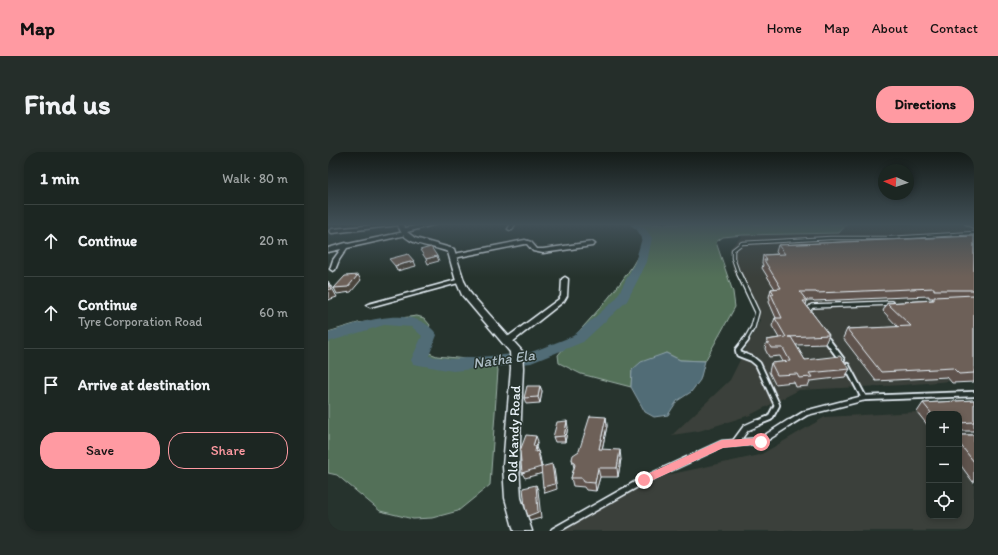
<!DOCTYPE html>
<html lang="en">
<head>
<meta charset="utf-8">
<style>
  :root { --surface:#1c2622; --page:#252e2a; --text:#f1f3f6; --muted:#a0a5a5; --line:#3a4340; --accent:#ff9aa2 }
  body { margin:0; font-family:Itim,sans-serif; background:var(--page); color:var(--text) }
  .controls { position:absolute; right:12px; bottom:12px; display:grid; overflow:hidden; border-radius:8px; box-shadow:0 2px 6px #0003 }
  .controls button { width:36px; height:36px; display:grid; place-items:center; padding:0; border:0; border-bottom:1px solid var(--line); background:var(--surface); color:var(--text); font:20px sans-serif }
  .compass { position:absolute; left:550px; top:12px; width:36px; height:36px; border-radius:50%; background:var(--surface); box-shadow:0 2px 6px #0003; rotate:273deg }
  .stop { position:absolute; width:12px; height:12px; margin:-9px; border:3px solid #ff9aa2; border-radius:50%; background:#fff }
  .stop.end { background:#ff9aa2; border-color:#fff; box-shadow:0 1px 4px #0008 }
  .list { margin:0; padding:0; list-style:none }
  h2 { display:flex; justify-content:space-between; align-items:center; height:52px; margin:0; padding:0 16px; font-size:17px }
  h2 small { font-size:13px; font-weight:400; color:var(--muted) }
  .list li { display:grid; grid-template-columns:26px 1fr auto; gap:12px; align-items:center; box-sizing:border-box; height:72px; padding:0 16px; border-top:1px solid var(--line) }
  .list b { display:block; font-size:15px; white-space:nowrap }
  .list p { margin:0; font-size:13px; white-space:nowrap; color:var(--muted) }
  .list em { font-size:13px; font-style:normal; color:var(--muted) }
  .actions { display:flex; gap:8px; padding:12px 16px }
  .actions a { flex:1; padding:9px 0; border:1px solid var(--accent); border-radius:16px; text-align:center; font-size:14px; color:var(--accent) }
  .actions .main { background:var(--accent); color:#111 }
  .icon { flex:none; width:22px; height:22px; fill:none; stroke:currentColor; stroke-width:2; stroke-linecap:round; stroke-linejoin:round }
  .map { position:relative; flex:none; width:646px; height:379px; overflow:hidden; border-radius:16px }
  header { display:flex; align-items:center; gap:24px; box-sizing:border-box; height:56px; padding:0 20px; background:var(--accent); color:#111 }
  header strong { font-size:19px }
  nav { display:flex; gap:22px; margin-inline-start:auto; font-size:14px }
  .intro { display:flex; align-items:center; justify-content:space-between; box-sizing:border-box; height:96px; padding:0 24px }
  h1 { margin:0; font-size:28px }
  .button { padding:10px 18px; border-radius:16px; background:var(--accent); color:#111; font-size:14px; font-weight:700 }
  main { display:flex; gap:24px; padding:0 24px }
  aside { flex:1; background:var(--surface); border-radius:16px; box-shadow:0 2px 6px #0003 }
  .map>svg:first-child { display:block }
  .built { fill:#3b413a; fill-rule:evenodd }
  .green { fill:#527058; stroke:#9db0a8 }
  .water { fill:#516c76; stroke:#8da1aa }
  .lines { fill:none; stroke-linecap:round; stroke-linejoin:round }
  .river { fill:#516c76; fill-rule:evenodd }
  .lane-far3-casing { stroke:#e8f1f8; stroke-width:4.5 }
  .lane-far2-casing { stroke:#e8f1f8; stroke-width:6 }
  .lane-far1-casing { stroke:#e8f1f8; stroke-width:8 }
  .lane-casing { stroke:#e8f1f8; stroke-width:9 }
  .street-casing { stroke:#e8f1f8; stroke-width:3 }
  .secondary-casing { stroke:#e8f1f8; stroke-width:3 }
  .lane-far3 { stroke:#26332d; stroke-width:2.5 }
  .lane-far2 { stroke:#26332d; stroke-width:3.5 }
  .lane-far1 { stroke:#26332d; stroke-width:4.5 }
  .lane { stroke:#26332d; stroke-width:6 }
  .street { fill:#26332d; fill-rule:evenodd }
  .secondary { fill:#26332d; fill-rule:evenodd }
  .wall { fill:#5e534d; stroke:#e8f1f8 }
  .shaded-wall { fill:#4c443e; stroke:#e8f1f8 }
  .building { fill:#6d6159; stroke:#e8f1f8 }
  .route { fill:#ff9aa2 }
  .labels { text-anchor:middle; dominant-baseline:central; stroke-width:3; stroke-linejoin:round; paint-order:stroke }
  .street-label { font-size:14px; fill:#e8f1f8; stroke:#26332d }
  .water-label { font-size:15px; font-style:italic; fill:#acbcc4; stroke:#26332d }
</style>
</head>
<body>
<header>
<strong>Map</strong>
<nav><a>Home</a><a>Map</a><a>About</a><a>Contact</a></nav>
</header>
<div class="intro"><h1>Find us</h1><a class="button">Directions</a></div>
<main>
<aside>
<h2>1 min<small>Walk · 80 m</small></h2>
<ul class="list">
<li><svg class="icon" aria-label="ahead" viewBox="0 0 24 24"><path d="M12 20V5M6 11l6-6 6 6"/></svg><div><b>Continue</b></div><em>20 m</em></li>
<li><svg class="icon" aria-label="ahead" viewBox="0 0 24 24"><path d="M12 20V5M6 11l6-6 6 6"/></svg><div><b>Continue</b><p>Tyre Corporation Road</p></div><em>60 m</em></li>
<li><svg class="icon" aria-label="arrive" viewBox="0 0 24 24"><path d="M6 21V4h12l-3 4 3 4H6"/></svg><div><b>Arrive at destination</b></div></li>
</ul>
<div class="actions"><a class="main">Save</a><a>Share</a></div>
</aside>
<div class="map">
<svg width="646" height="379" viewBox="0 0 646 379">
  <rect width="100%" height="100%" fill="#26332d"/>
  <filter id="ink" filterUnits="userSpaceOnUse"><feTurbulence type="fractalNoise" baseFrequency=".025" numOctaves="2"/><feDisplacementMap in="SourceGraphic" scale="8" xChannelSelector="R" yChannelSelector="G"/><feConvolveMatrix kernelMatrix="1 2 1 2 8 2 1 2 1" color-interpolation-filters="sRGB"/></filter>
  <g filter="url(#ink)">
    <g class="built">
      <polygon points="519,72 557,72 586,75 584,72 646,72 646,227 575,233 471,238 422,263 371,279 344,283 402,228 432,168 405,118 402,96 415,83 511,81"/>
      <path d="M 646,257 L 646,379 L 226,379 L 316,328 L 432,303 L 497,265 ZM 601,262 L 631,262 L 631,364 L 601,364 Z"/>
    </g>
    <g class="green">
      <path d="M 306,72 L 519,72 L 511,81 L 415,83 L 395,85 L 388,90 L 405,140 L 407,155 L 377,209 L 352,208 L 338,201 L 304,218 L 303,235 L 253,222 L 231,211 L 230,203 C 250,179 315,115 316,85 C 316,82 314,79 313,76 Z"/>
      <polygon points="89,164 96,166 102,173 95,189 96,199 109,204 167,210 170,218 162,333 130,359 104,366 85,367 52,359 9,323 0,321 0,180 30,171"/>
    </g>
    <polygon class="water" points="338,201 352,208 377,209 372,228 363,240 349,249 340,263 326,265 317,260 303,235 304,218 313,210"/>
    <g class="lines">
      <path class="river" d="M 301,72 C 316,72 316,74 324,86 L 319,110 L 299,149 L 255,190 L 203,211 L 125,219 L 85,212 L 83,208 L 94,184 L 84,175 L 56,173 L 0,190 L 0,180 C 31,171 87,149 109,183 L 101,204 L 125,207 L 201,201 L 245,184 L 288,147 L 307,110 L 314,86 L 309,78 Z"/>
      <defs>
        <polyline id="lane-far3" points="411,123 405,106 405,98 414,91 502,86 562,86 646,81"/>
        <g id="lane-far2">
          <polyline points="411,122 429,160 425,175 417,189"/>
          <polyline points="482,161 481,157 484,154 564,151"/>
          <polyline points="496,184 500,189"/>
        </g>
        <g id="lane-far1">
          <polyline points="418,188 410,198 411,202 424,207 430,212 449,253 442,266 427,272"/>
          <polyline points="499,188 514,208"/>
          <polyline points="519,214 536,246"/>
          <polyline points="460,272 478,261 536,246 646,242"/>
        </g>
        <g id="lane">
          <polyline points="407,291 418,276 429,271"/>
          <polyline points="226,379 316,328 394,292 433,289 461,271"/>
        </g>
        <g id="street">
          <polygon points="57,72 73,72 71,73 4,81 1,79 4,77"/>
          <polygon points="183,72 187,72 184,78 182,78 180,77"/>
          <polygon points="76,80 78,81 78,83 19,96 11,108 7,118 5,119 2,117 5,108 13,97 0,100 0,96 18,91 20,92"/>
          <polygon points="197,88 203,90 209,97 215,97 264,90 267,92 264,94 215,101 205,99 199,92 197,92 126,106 123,104 126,102"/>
          <polygon points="237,125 240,127 239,144 236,149 183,191 177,191 176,189 177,187 231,147 233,144 234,127"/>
          <polygon points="132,127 134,128 134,130 42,155 38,153 40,152"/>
        </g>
        <path id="secondary" d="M 70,72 L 76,72 L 77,76 L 96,72 L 108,72 L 79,80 L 87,86 L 126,97 L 136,129 L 143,142 L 194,199 L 195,216 L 191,314 L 193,346 L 204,379 L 186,379 L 177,346 L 175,314 L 183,216 L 182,200 L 134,143 L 128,129 L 120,100 C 102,92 75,95 70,72 Z"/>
      </defs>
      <use href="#lane-far3" class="lane-far3-casing"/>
      <use href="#lane-far2" class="lane-far2-casing"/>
      <use href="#lane-far1" class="lane-far1-casing"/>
      <use href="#lane" class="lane-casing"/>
      <use href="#street" class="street-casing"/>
      <use href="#secondary" class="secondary-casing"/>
      <use href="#lane-far3" class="lane-far3"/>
      <use href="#lane-far2" class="lane-far2"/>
      <use href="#lane-far1" class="lane-far1"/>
      <use href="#lane" class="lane"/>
      <use href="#street" class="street"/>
      <use href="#secondary" class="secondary"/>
    </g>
    <g class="wall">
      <polygon points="636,72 646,72 646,77"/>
      <polygon points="646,84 646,230 624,231 619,225 548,229 515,186 519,177 570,175 555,159 559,151 604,148 605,146 601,146 601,144 486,149 485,148 478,148 479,149 478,153 501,183 497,192 468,193 477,208 522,217 517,225 482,229 480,234 468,235 466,230 447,232 441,220 443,211 455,210 452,204 441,205 437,197 439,188 451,186 444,174 447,166 448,166 441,150 442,147 441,145 443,137 447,137 434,116 435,113 434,111 435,103 450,102 448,100 450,93"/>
      <polygon points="212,234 214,239 212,251 198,252 196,246"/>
      <polygon points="646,248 646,279 631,279 631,262 601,262 601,275 589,260 595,251"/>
      <polygon points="278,265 279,274 274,298 293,307 290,325 272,325 268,339 258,338 256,335 245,334 243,326 246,316 244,307 251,299"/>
      <polygon points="240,275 237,290 227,290 225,285"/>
      <polygon points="631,283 646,283 646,330 645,330 631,311"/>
    </g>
    <g class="shaded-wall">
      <polygon points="109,104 111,109 100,112 98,107"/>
      <polygon points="86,109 88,114 69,119 67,114"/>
      <polygon points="30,123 33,128 23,140 9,142 6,136"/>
      <polygon points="0,129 9,145 0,148"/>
      <polygon points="212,234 214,239 212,251 210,245"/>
      <polygon points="278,265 279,274 272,306 271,297"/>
      <polygon points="239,269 240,275 237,290 236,284"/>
      <polygon points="208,284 210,289 208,295 210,300 209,306 205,294"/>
      <polygon points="292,298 293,307 290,325 289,316"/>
      <polygon points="210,299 212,305 215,321 197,326 194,321"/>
      <polygon points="224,312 226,317 229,337 217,341 215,335"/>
      <polygon points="270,316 272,325 268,339 267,331"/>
      <polygon points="208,333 210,338 213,366 202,369 200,364"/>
    </g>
    <g class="building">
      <polygon points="646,84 646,138 606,138 606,136 489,141 488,140 472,140 479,149 475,149 501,183 460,185 463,185 477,208 512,204 522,217 481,221 484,225 471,226 469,222 449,223 443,211 462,209 455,196 443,196 439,188 458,185 447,166 454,166 443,142 446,142 443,137 453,136 436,108 439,108 435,103 457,102 450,93"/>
      <polygon points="103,95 109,104 98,107 92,98"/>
      <polygon points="80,102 86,109 67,114 61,107"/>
      <polygon points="30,123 20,135 6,136 17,124"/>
      <polygon points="0,131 3,137 0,138"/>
      <polygon points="646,143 646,221 631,222 625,216 553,220 519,177 583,174 559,151 606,148 606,145"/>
      <polygon points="199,234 212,234 210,245 196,246"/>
      <polygon points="646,248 646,270 631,271 631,262 604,262 595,251"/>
      <polygon points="262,264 278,265 271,297 292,298 289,316 270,316 267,331 256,330 254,326 243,326 247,313 244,307 245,303 251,299"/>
      <polygon points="239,269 236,284 225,285 229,270"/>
      <polygon points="198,283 208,284 205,294 208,294 207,300 210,299 213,315 194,321 192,299"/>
      <polygon points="631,283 646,283 646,310 631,291"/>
      <polygon points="224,312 227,332 215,335 213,315"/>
      <polygon points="208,333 210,360 200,364 197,355 195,336"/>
    </g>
  </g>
  <linearGradient id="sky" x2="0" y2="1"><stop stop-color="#151c19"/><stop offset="0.58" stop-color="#415057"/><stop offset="1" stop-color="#415057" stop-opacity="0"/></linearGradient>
  <rect width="646" height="125" fill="url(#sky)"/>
  <polygon class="route" points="433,286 437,290 436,292 395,296 316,332 312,328 313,325 394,288"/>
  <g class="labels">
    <g class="street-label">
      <text transform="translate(186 282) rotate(-88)">Old Kandy Road</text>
    </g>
    <g class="water-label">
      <text transform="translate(176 207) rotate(-8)">Natha Ela</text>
    </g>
  </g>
</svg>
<div class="controls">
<button>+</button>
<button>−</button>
<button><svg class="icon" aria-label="locate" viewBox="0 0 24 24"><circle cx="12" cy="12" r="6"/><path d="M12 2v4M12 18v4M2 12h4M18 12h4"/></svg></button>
</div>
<svg class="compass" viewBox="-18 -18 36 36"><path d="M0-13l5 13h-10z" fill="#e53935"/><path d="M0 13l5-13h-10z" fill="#a0a5a5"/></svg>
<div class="stop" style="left:433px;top:290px"></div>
<div class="stop end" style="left:316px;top:328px"></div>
</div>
</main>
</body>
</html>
